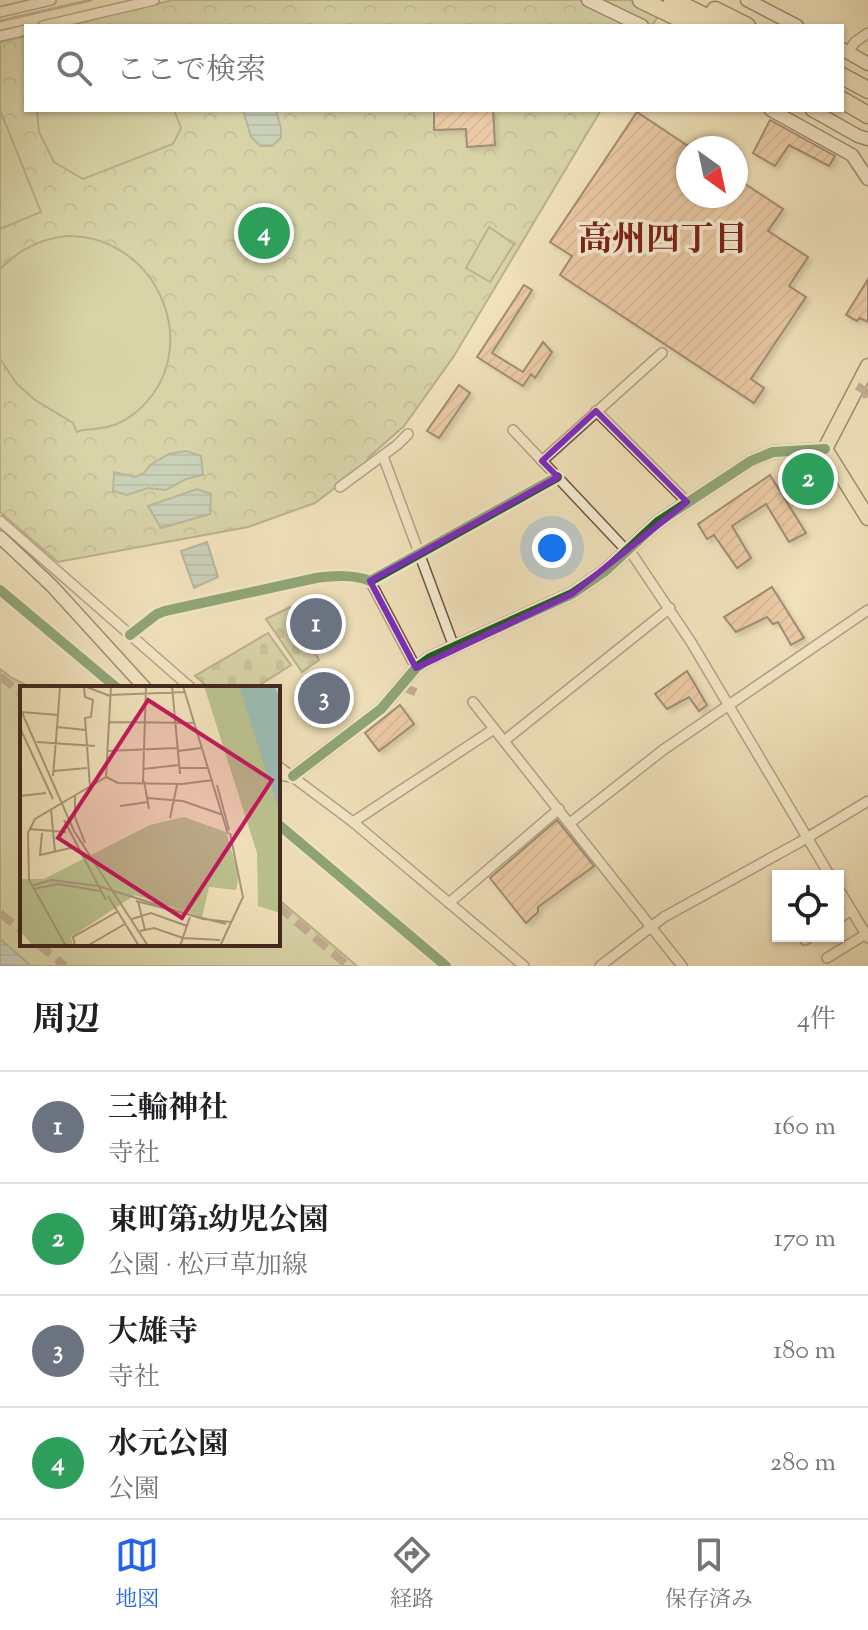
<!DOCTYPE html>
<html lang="ja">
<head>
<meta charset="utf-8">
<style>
  :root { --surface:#fff; --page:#f2f2f2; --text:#202124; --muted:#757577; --line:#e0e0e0; --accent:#2563eb }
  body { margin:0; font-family:"Sorts Mill Goudy","Noto Serif JP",serif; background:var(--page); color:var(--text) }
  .controls { position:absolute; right:24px; bottom:24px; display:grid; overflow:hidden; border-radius:0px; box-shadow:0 2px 6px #0004 }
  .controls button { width:72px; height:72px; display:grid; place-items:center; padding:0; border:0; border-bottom:2px solid var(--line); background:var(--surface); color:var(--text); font:40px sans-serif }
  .compass { position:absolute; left:676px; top:136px; width:72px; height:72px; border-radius:50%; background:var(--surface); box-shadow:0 2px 6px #0004; rotate:147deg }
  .you { position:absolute; left:552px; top:548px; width:28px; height:28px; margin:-20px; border:6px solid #fff; border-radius:50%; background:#1a73e8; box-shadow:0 0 0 12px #1a73e833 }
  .badge { display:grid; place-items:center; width:52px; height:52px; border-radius:50%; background:var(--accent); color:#fff; font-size:26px; font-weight:700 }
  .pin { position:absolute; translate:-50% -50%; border:4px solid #fff; box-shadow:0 2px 8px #0006 }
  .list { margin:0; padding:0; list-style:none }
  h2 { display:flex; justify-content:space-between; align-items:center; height:104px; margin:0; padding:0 32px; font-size:34px }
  h2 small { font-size:26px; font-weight:400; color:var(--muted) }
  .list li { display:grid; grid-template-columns:52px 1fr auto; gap:24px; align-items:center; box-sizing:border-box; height:112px; padding:0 32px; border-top:2px solid var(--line) }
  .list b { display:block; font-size:30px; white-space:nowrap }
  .list p { margin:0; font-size:26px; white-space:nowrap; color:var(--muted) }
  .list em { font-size:26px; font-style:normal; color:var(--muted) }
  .icon { flex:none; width:44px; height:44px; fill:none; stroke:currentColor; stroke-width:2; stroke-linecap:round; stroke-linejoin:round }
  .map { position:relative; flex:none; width:868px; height:966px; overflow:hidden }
  .search { position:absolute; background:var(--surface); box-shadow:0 2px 6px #0004; left:24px; right:24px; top:24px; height:88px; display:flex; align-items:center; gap:20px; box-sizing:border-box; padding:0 28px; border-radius:0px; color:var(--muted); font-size:30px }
  .sheet { height:552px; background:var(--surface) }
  nav { display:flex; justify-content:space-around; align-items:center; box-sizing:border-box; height:112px; border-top:2px solid var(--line); background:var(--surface); font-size:22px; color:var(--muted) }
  nav a { display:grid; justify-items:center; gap:4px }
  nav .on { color:var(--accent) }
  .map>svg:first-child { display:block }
  .forest { fill:url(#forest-crowns); stroke:#7e7656; stroke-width:2 }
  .cemetery { fill:url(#cemetery-stones); stroke:#7e7656; stroke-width:2 }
  .garden { fill:#bbc390; stroke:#7e7656; stroke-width:2 }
  .water { fill:url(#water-rules); stroke:#778178; stroke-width:2 }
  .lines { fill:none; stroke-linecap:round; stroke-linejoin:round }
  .stream { stroke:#778178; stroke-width:3 }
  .building { fill:url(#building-hatch); stroke:#41281d; stroke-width:2; filter:url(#shadow) }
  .street-casing { stroke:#6d5644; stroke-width:12 }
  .secondary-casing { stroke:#41281d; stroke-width:15 }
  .primary-casing { stroke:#41281d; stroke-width:17 }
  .highway-casing { stroke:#41281d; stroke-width:19 }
  .street { stroke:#f6ecd3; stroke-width:9 }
  .secondary { stroke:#f6ecd3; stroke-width:12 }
  .primary { stroke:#f1e2bb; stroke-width:14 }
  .highway { stroke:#f1e2bb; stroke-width:16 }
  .quiet { stroke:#8d6e63; stroke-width:8; stroke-dasharray:16 8; stroke-linecap:butt }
  .cycleway-casing { stroke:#f6ecd3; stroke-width:15 }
  .cycleway { stroke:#1b5e20; stroke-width:10 }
  .marked { fill:none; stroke:#7b2cbf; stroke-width:6; stroke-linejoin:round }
  .labels { text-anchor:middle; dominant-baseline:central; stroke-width:7; stroke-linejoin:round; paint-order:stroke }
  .neighbourhood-label { font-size:34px; font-weight:bold; fill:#7a1f14; stroke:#f6ecd3 }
  .inset-road { fill:none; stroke:#ab987c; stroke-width:2 }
  .view { fill:#c2185b; fill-opacity:0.15; stroke:#c2185b; stroke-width:4 }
  .inset-edge { fill:none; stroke:#41281d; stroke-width:4 }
</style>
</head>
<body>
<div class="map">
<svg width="868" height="966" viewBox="0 0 868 966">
  <defs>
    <pattern id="forest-crowns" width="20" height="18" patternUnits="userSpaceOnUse" patternTransform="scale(2)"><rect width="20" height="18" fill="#bbc390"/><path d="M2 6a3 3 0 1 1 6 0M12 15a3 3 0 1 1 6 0" fill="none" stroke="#9a9e75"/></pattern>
    <pattern id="cemetery-stones" width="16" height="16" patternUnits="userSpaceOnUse" patternTransform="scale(2)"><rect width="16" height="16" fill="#bbc390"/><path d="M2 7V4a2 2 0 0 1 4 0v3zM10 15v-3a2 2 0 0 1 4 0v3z" fill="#9a9e75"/></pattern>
    <pattern id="water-rules" width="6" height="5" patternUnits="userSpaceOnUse" patternTransform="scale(2)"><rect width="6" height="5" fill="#9bbdb5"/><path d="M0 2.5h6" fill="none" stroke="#809a93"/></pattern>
    <pattern id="building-hatch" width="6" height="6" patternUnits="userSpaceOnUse" patternTransform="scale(2)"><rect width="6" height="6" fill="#e6ae89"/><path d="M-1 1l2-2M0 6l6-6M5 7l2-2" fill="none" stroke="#bc8e6f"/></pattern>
    <filter id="shadow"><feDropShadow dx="3.5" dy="3.5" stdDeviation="2" flood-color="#0004"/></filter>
  </defs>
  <rect width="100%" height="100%" fill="#f1e2bb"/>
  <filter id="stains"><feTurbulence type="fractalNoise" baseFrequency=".0025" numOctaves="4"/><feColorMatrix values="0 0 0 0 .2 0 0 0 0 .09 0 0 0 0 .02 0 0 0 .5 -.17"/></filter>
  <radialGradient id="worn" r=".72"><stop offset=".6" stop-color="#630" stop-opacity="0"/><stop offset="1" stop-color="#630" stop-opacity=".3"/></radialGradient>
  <g class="forest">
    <polygon points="173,0 668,0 652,26 66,26"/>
    <polygon points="26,36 26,110 601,110 454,356 404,426 368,458 370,461 315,503 248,527 58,562 0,512 0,42"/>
    <polygon points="815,458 834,469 793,505 783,488"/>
  </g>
  <g class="cemetery">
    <polygon points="290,607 319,660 302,672 266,619"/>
    <polygon points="268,633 291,665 255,688 209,688 195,676"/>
  </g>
  <g class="garden">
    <polygon points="0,110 41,212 0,229"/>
    <polygon points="37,110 174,110 181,128 173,144 83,179 54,162 39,132"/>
    <polygon points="489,227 514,244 490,282 466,268"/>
    <path d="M 67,236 C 159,235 208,353 135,413 C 124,422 109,428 95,429 C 88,430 83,429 77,432 L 73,423 L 35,400 L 17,384 L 0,359 L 0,269 C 20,249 40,239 67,236 Z"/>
    <polygon points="0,669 12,678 32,688 22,688 22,944 278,944 278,899 357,966 31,966 0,939"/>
  </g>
  <g class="water">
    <polygon points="243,110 276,110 281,128 281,138 272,146 260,146 251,137"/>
    <polygon points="186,451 201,456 203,475 186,479 166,490 148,488 127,495 113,491 114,472 135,477 144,473 150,465 169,454"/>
    <polygon points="197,489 211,494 210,514 161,528 148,506"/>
    <polygon points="207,542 218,577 194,588 181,551"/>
    <polygon points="0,939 31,966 0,966"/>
  </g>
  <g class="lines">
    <polyline class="stream" points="0,21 91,0"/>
  </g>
  <g class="building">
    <polygon points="434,110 493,110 495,145 467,147 466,129 434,130"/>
    <polygon points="637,112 688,146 688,196 736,196 736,178 783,209 768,231 808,257 789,286 806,297 751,379 764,388 754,403 560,275 572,256 550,242"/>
    <polygon points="770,120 835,156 829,166 789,145 775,166 753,153"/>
    <polygon points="868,279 868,322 860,318 857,321 846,315"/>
    <polygon points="524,285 532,290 492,353 523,372 543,342 552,352 535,378 531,374 523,386 477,357"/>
    <polygon points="459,385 470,393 439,438 427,431"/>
    <polygon points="770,475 806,533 789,542 766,504 732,526 751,558 737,568 714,535 707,539 698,524"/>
    <polygon points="772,587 804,638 791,645 778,622 773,624 767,617 736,632 724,617"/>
    <polygon points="308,603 316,617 320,615 326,625 312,633 307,622 310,621 305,604"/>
    <polygon points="687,671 707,705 699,711 689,697 667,709 655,694"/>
    <polygon points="400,705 414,724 379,751 365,733"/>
    <polygon points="557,820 594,866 538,907 538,912 526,923 490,878"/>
  </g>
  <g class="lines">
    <defs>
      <g id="street">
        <polyline points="0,12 51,0"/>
        <polyline points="43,26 154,0"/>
        <polyline points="0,36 26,30"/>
        <polyline points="848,52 855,42 868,33"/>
        <polyline points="596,411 687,502"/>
        <polyline points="513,430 626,550"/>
        <polyline points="383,456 454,647"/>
        <polyline points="542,461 662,353"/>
        <polyline points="340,487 397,445 408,434"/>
        <polyline points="0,521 191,688"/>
        <polyline points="628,548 691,642 830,876"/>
        <polyline points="370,581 416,668"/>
        <path d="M 130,635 L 157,614 L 165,611 L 316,578 C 333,576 354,574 370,581 L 557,477"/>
        <polyline points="473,702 682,966"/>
        <polyline points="504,741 670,608"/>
        <polyline points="278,766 353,822 524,966"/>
        <polyline points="353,822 494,729"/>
        <polyline points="570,823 663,750 868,610"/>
        <polyline points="838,888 868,938"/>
        <polyline points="449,903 559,809"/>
        <polyline points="838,919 851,910"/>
        <polyline points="805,940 811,936"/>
        <polyline points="827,958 866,934"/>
        <polyline points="600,966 664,917 800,842 868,801"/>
      </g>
      <g id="secondary">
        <polyline points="588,0 642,26"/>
        <polyline points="747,0 797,26"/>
        <polyline points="842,49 868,64"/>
        <polyline points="771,110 852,155 868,179"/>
        <polyline points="812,110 858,136 868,139"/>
        <polyline points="0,537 52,586 145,688"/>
        <polyline points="278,773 293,776 381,709 416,668 430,658 572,594 604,572 658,522 751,461 773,452 825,449"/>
      </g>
      <polyline id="primary" points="868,366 825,449 868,518"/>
      <g id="highway">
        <polyline points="641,0 695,26"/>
        <polyline points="672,0 725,26"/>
        <polyline points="715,10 747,26"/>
        <polyline points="842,76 868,90"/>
        <polyline points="842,100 868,115"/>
      </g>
    </defs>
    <use href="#street" class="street-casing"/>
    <use href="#secondary" class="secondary-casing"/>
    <use href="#primary" class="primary-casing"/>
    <use href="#highway" class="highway-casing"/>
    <use href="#street" class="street"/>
    <use href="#secondary" class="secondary"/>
    <use href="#primary" class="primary"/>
    <use href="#highway" class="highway"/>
    <g class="quiet">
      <polyline points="857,386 864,390 868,399"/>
      <polyline points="0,676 22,694"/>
      <polyline points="401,686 420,694"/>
      <polyline points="278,906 348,966"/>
      <polyline points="0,913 22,931"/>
      <polyline points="38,944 65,966"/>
    </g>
    <defs>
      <g id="cycleway">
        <polyline points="0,590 117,688"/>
        <path d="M 130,635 L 157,614 L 165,611 L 316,578 C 333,576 354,574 370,581 L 557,477"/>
        <polyline points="293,776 381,709 416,668 430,658 572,594 604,572 658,522 751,461 773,452 825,449"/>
        <polyline points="278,824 446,966"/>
      </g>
    </defs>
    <use href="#cycleway" class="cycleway-casing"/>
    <use href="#cycleway" class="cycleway"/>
  </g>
  <path d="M0 0H868V966H0ZM 596,411 L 687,502 L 572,594 L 416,668 L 370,581 L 558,477 L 542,461 Z" fill="#f1e2bb" fill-opacity=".55" fill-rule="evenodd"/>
  <path class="marked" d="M 596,411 L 687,502 L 572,594 L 416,668 L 370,581 L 558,477 L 542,461 Z"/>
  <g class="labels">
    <g class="neighbourhood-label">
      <text x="663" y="241">高州四丁目</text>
    </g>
  </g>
  <g transform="translate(20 686)">
    <rect width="260" height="260" fill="#f1e2bb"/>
    <path d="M 164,131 L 206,146 L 219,189 L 216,204 L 189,201 L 182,231 L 115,209 L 51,251 L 53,260 L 13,260 L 0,245 L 0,193 L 24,193 L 130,139 Z" fill="#bbc390"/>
    <path d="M 184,0 L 219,0 L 226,17 L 260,128 L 260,227 L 238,220 L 237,167 ZM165 178a16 16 0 1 1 32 0a16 16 0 1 1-32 0ZM145 208a12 12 0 1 1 24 0a12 12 0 1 1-24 0ZM 176,198 L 187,200 L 181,229 L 171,226 Z" fill="#bbc390"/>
    <path d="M 219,0 L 255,0 L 260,14 L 260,128 Z" fill="#9bbdb5"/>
    <path class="inset-road" d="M 64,0 L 90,10M 152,0 L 160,88M 163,0 L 208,148M 64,1 L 65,11 L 73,14 L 71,31 L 65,32 L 70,101M 90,9 L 165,6M 0,22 L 54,145 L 128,260M 1,26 L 38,29 L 40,0M 89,36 L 174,37M 37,41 L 66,44M 0,42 L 33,113M 17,56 L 75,60M 87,65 L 157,62M 158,65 L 182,62M 159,82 L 188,82M 123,83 L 159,79M 34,85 L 67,82M 33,90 L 38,29M 86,91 L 98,97 L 162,98 L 193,94M 124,95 L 129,123M 123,96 L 126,0M 197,99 L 209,144M 55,109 L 55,131 L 65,157M 0,110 L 26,107M 127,112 L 163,115 L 203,129M 100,120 L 128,116M 31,123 L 35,166M 150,132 L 157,99M 44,134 L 86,214M 9,143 L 46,146M 22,147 L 20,169 L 55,161M 12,200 L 31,194 L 78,200 L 183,233 L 211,236M 13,203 L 38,198 L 80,205M 88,210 L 119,260M 116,215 L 206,238M 118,215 L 125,244M 112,233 L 131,227 L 167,240M 120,245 L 134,242 L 163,252 L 200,254M 46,260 L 9,194 L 8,147 L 15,133 L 86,91 L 91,0M 55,260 L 53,251 L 97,226M 67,260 L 105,238M 160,260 L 170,231M 200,260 L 223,211 L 210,147"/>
    <path class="view" d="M 128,14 L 252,94 L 162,232 L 38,152 Z"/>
    <rect width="260" height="260" class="inset-edge"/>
  </g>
  <rect width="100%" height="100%" filter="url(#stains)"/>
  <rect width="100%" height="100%" fill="url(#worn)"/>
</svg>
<div class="controls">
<button><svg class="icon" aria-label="locate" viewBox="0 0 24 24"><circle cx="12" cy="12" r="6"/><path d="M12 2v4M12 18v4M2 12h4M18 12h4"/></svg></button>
</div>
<svg class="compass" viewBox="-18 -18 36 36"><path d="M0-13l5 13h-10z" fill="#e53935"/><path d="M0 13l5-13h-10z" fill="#757577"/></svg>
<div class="you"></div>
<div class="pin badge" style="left:316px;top:624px;background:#6b7280">1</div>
<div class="pin badge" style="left:808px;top:479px;background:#2e9e5b">2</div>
<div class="pin badge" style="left:324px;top:698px;background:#6b7280">3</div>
<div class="pin badge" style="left:264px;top:233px;background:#2e9e5b">4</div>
<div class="search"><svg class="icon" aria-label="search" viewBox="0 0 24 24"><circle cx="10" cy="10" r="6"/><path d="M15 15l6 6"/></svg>ここで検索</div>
</div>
<section class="sheet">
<h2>周辺<small>4件</small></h2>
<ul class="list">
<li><span class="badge" style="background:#6b7280">1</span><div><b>三輪神社</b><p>寺社</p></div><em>160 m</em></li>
<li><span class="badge" style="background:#2e9e5b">2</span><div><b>東町第1幼児公園</b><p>公園 · 松戸草加線</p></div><em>170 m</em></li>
<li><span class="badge" style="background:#6b7280">3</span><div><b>大雄寺</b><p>寺社</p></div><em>180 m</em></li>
<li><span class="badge" style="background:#2e9e5b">4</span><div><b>水元公園</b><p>公園</p></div><em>280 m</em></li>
</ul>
</section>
<nav>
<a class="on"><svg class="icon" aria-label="map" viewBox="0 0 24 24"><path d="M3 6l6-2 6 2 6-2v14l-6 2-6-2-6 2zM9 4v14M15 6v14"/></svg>地図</a>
<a><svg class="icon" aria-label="directions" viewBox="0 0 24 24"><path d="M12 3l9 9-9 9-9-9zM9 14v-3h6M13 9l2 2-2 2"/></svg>経路</a>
<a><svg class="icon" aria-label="saved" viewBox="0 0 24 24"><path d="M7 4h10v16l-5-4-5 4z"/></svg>保存済み</a>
</nav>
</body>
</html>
